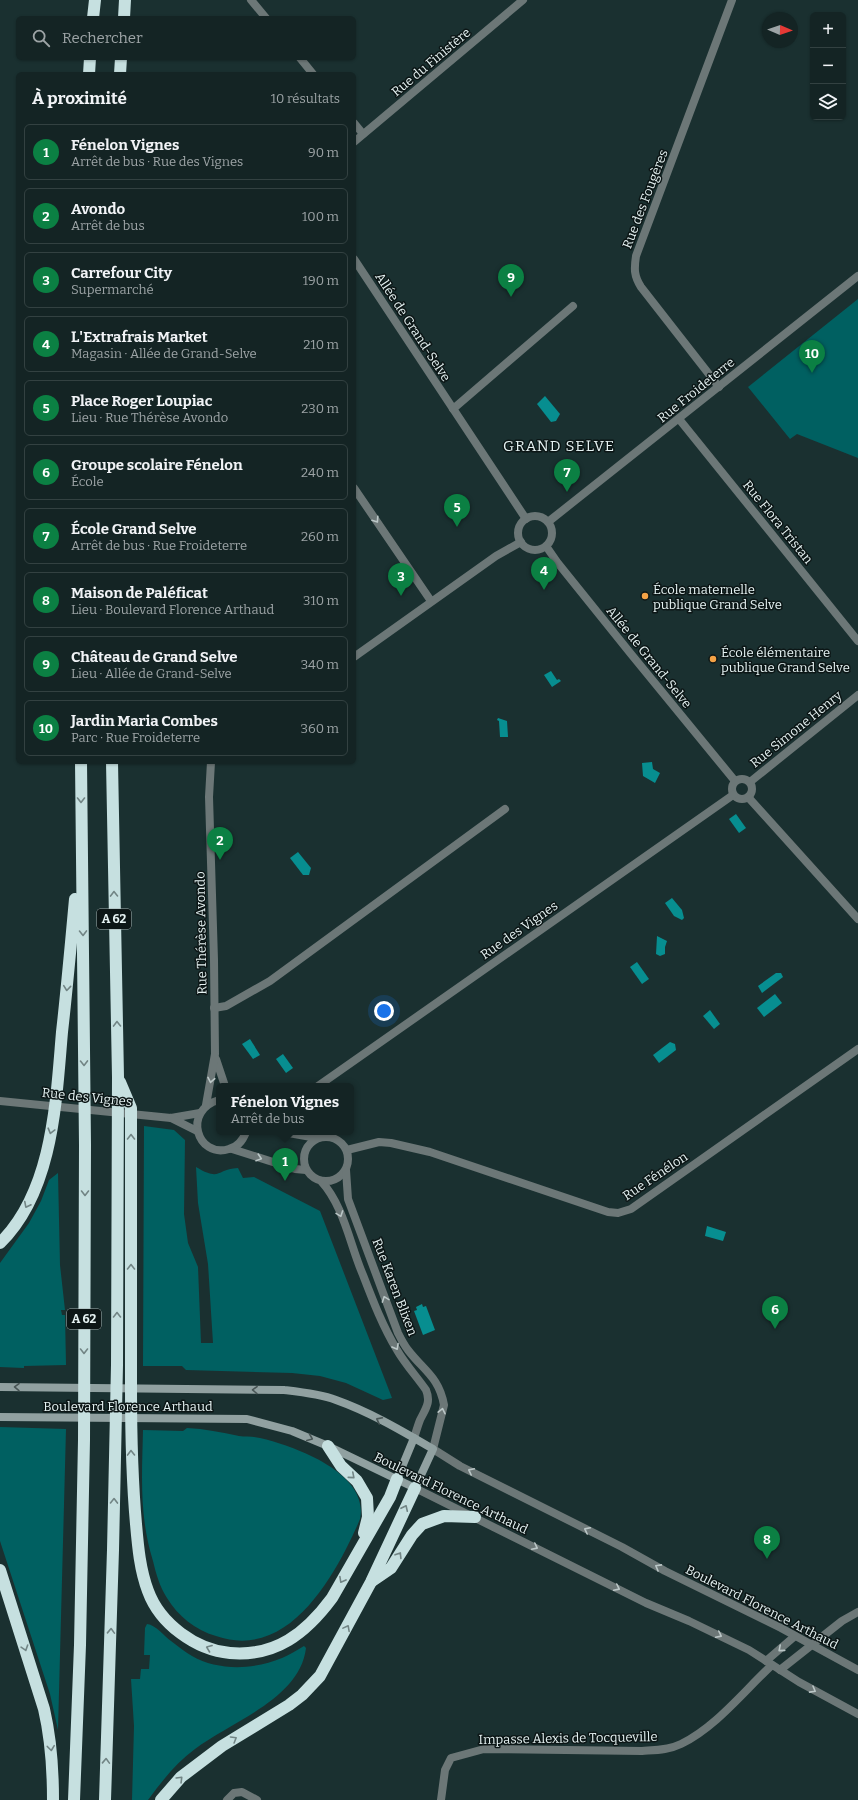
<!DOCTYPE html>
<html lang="fr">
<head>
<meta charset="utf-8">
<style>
  :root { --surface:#142424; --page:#213031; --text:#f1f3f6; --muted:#9da4a6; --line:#334141; --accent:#0b8043 }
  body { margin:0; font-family:Bitter,serif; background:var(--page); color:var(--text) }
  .controls { position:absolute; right:12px; top:12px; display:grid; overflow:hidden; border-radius:6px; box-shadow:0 1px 3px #0004 }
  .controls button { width:36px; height:36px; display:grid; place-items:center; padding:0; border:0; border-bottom:1px solid var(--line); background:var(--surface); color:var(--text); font:20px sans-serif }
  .compass { position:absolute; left:762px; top:12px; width:36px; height:36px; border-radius:50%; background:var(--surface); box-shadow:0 1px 3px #0004; rotate:92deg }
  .you { position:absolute; left:384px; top:1011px; width:14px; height:14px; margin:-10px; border:3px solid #fff; border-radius:50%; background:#1a73e8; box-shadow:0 0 0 6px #1a73e833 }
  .badge { display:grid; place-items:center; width:26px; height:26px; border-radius:50%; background:var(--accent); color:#fff; font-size:13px; font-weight:700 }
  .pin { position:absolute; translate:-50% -33px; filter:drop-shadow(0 1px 2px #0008) }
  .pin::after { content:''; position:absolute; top:21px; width:14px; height:12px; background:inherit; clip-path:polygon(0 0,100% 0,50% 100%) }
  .popup { position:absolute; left:216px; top:1083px; width:138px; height:52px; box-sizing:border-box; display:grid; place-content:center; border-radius:6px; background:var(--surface); filter:drop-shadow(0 1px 3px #0005); font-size:13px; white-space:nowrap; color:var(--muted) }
  .popup b { font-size:15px; color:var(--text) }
  .popup::after { content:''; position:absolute; left:50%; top:100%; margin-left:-8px; border:8px solid transparent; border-top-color:var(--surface) }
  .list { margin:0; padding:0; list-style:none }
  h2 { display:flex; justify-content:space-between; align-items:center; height:52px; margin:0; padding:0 16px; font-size:17px }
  h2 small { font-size:13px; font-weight:400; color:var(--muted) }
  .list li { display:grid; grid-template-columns:26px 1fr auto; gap:12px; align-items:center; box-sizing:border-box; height:56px; margin:0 8px 8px; padding:0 8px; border:1px solid var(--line); border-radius:6px }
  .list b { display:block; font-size:15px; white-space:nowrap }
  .list p { margin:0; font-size:13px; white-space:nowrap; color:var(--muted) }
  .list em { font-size:13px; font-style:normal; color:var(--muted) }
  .icon { flex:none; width:22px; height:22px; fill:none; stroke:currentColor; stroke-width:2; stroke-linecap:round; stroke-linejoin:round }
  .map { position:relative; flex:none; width:858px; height:1800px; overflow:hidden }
  .search { position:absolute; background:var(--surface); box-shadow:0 1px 3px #0004; left:16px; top:16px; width:340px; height:44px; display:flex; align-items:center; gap:10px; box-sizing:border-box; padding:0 14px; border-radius:6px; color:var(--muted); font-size:15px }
  .panel { position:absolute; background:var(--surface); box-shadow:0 1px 3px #0004; left:16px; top:72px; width:340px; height:692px; border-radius:6px }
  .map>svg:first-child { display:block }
  .green { fill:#006061 }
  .water { fill:#078e90 }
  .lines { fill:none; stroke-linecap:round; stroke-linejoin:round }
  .minor { stroke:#6c7777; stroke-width:8 }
  .tertiary { stroke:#6c7777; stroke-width:8 }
  .secondary { stroke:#91a1a1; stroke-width:8 }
  .motorway { stroke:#c6e0e0; stroke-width:12 }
  .oneway { stroke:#bbc7c7 }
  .oneway2 { stroke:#728585 }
  .oneway3 { stroke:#485555 }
  .poi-dot { fill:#f5a346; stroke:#0c1616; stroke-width:1.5 }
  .labels { text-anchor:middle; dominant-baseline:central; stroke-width:3; stroke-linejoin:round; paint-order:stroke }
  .shield { fill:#0c1616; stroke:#a4b0b0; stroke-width:1 }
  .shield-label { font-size:12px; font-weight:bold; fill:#e5f2f2 }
  .street-label { font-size:13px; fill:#e5f2f2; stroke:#0c1616 }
  .poi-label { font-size:13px; fill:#e5f2f2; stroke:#0c1616; text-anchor:start }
  .quarter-label { font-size:15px; letter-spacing:1px; fill:#e5f2f2; stroke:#0c1616 }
</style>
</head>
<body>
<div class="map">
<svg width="858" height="1800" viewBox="0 0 858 1800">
  <rect width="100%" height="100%" fill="#1a3030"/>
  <g class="green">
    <polygon points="858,299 858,458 797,434 790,439 748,387"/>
    <path d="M 144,1126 L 174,1130 L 185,1140 L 184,1214 L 188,1243 L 198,1267 L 201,1343 L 213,1343 L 208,1264 L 198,1203 L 196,1167 C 221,1182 216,1169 238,1168 L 243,1178 L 254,1177 L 320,1211 L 392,1398 L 383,1400 L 346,1383 L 320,1376 L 292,1373 L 186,1370 L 182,1366 L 143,1366 Z"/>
    <polygon points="58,1173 60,1265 65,1310 61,1310 62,1315 65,1315 66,1365 24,1366 24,1368 0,1367 0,1263 29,1223 41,1201 49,1180"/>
    <polygon points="0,1427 66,1429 58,1730 50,1694 0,1541"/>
    <path d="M 187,1428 C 205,1429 221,1432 239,1436 C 246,1437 253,1436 260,1438 C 294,1446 370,1473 360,1519 C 356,1529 351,1539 346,1549 C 321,1597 279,1658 216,1636 C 195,1630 178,1616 167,1598 C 160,1587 156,1574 153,1561 C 139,1516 142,1476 143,1430 L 183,1431 Z"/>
    <path d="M 147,1624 C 156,1625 164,1636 171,1641 C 178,1646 185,1652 192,1656 C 218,1671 254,1670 282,1658 C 289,1655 297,1650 304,1646 L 306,1648 C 300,1699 232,1721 195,1749 C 176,1763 162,1781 148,1800 L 132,1800 L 134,1726 L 131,1679 L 140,1679 L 141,1669 L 149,1669 L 150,1655 L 144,1655 L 145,1628 Z"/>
  </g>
  <g class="water">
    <polygon points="545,396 560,414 556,421 551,422 537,404"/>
    <polygon points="551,671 557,680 559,679 561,681 552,687 544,675"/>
    <polygon points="498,718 507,721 508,737 500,737 499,721 497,720"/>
    <polygon points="652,762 653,769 660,773 655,783 643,776 642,763"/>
    <polygon points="736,814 746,828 739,833 729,819"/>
    <polygon points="298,852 311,868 309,875 303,875 290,858"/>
    <polygon points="672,898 682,910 684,918 682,920 674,916 665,903"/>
    <polygon points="657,936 667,941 665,947 665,954 660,956 656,954"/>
    <polygon points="637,962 649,979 642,984 630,967"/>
    <polygon points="776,973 781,973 783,977 762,993 758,986"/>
    <polygon points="775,994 782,1003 764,1017 757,1008"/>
    <polygon points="710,1010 720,1024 714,1029 703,1016"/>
    <polygon points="250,1039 260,1055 253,1059 242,1044"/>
    <polygon points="670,1042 675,1044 676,1050 659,1063 653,1055"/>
    <polygon points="283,1054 293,1068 286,1073 276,1059"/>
    <polygon points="707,1226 726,1232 723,1241 705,1236"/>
    <polygon points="422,1304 423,1307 426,1306 435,1330 423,1335 414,1311 417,1310 416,1307"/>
  </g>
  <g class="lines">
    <g class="minor">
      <polyline points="251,0 266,18"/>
      <polyline points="300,58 313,74"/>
      <polyline points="354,123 363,134"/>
      <polyline points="354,142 523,0"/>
      <polyline points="354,259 526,519"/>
      <path d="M 719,387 L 641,287 C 634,276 634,269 636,256 L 732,0"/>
      <polyline points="453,409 573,306"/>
      <polyline points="679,419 858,641"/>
      <polyline points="354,488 431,601"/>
      <circle cx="535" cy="533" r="17"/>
      <polyline points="548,522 858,276"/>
      <polyline points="546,546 557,562 631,654 735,781"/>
      <polyline points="354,657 496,556 521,542"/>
      <circle cx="742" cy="789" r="10"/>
      <polyline points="750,782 858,695"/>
      <polyline points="748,797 858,919"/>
      <polyline points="214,1008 226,1006 270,981 505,809"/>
      <polyline points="216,1059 225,1086"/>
      <polyline points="318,1086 733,795"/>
      <path d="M 219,1100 C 182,1110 197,1159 229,1149 C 238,1147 243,1140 246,1132"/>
      <polyline points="0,1101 171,1118 200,1113"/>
      <polyline points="206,1105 215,1054 214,960 209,797 211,762"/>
      <polyline points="171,1118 197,1131"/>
      <polyline points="283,1132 317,1138"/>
      <circle cx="326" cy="1159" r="22"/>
      <polyline points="232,1149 295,1169 306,1170"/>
      <polyline points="347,1150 379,1142 391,1143 430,1152 608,1212 618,1213 631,1209 858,1049"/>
      <path d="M 346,1170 L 348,1199 L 398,1333 C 401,1339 404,1345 408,1350 C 424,1371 439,1377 444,1405 L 433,1449"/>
      <path d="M 321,1181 C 344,1206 350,1245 363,1275 C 373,1301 383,1327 397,1350 C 405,1364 417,1377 426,1390 C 431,1402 426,1408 420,1420 C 418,1425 416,1432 414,1438"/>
      <polyline points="766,1661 795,1636"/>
      <polyline points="780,1670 842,1621 858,1612"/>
      <polyline points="227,1800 234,1793 242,1792 257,1800"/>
      <path d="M 441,1800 L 445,1770 L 451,1758 L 484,1749 L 642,1751 C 655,1750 669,1750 681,1744 C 716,1727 744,1691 772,1665"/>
    </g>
    <g class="tertiary">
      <polyline points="433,1449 460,1466 622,1547 665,1571 781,1628 858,1670"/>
      <polyline points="415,1488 646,1603 689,1621 749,1650 799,1682 858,1714"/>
    </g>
    <g class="secondary">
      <path d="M 0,1387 L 284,1390 C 301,1392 320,1394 336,1400 C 370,1412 402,1431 433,1449 L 415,1488 L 328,1446 L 292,1431 L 247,1419 L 0,1417"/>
      <polyline points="397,1479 414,1438"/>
    </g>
    <g class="motorway">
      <polyline points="93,18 95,0"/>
      <polyline points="124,18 125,0"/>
      <polyline points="89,74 90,58"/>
      <polyline points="120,74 121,58"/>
      <path d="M 120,1082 L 131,1108 C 131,1201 131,1295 131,1388 C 131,1434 132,1479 136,1524 C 138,1547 140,1570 148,1591 C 160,1624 196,1650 230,1653 C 276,1657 306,1633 332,1598 L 390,1497 L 397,1479"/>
      <path d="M 0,1243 C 53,1191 56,1102 62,1032 C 67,988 71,943 75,899"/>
      <polyline points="328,1446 341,1466 357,1481 367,1498 368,1517 364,1533"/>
      <path d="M 0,1570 L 44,1709 C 51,1739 53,1769 53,1800"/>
      <polyline points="372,1581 391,1568 412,1535 422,1524 444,1516 475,1517"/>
      <polyline points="74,1800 80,1645 84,1440 85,1145 81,762"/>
      <polyline points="105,1800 113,1550 117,1365 118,1077 112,762"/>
      <polyline points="161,1800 181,1777 222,1746 289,1705 302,1695 320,1676 371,1582 415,1488"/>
    </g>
  </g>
  <defs><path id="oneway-chevron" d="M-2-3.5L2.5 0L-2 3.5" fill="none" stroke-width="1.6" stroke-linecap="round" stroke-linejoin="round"/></defs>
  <g class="oneway">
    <use href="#oneway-chevron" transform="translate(376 520) rotate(56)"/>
    <use href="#oneway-chevron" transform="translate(211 1080) rotate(101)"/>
    <use href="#oneway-chevron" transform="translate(259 1158) rotate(18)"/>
    <use href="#oneway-chevron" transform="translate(340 1214) rotate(70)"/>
    <use href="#oneway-chevron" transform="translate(385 1299) rotate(-110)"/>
    <use href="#oneway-chevron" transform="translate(396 1347) rotate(61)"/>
    <use href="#oneway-chevron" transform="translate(442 1411) rotate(-78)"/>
    <use href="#oneway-chevron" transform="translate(471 1471) rotate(-153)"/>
    <use href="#oneway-chevron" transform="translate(587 1530) rotate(-153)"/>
    <use href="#oneway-chevron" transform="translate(535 1547) rotate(27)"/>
    <use href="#oneway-chevron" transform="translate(658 1567) rotate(-151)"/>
    <use href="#oneway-chevron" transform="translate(617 1588) rotate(26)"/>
    <use href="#oneway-chevron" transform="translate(719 1635) rotate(26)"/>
    <use href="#oneway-chevron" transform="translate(781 1649) rotate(139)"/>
    <use href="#oneway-chevron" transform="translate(813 1690) rotate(29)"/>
  </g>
  <g class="oneway2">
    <use href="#oneway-chevron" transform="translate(81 800) rotate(90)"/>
    <use href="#oneway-chevron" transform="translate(114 894) rotate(-91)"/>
    <use href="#oneway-chevron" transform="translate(83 933) rotate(89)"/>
    <use href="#oneway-chevron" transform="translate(67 988) rotate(96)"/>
    <use href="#oneway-chevron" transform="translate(117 1024) rotate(-91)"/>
    <use href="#oneway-chevron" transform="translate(84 1063) rotate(89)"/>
    <use href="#oneway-chevron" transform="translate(51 1131) rotate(105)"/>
    <use href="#oneway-chevron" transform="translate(131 1137) rotate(-90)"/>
    <use href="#oneway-chevron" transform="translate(85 1193) rotate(90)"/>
    <use href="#oneway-chevron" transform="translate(27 1205) rotate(117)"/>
    <use href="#oneway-chevron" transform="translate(131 1267) rotate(-90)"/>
    <use href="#oneway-chevron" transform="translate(117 1315) rotate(-90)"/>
    <use href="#oneway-chevron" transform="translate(84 1351) rotate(90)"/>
    <use href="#oneway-chevron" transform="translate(131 1453) rotate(-91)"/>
    <use href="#oneway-chevron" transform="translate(352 1476) rotate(41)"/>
    <use href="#oneway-chevron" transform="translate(114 1501) rotate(-89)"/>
    <use href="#oneway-chevron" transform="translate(405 1508) rotate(-65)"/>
    <use href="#oneway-chevron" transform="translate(399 1555) rotate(-58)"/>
    <use href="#oneway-chevron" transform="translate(342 1580) rotate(119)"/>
    <use href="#oneway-chevron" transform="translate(347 1628) rotate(-62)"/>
    <use href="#oneway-chevron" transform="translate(111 1631) rotate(-88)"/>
    <use href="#oneway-chevron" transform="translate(25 1648) rotate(72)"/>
    <use href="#oneway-chevron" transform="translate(209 1648) rotate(-159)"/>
    <use href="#oneway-chevron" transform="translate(234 1739) rotate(-31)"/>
    <use href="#oneway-chevron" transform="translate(51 1748) rotate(83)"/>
    <use href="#oneway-chevron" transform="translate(106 1761) rotate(-88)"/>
    <use href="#oneway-chevron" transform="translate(180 1779) rotate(-45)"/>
  </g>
  <g class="oneway3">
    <use href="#oneway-chevron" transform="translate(17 1387) rotate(-179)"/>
    <use href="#oneway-chevron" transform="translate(255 1390) rotate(-179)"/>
    <use href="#oneway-chevron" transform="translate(379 1420) rotate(-153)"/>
    <use href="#oneway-chevron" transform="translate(310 1438) rotate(23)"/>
  </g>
  <g class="poi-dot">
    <circle cx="645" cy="596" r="4"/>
    <circle cx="713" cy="659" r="4"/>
  </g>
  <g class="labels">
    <g class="shield">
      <rect x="97" y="909" width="34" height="20" rx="3"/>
      <rect x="67" y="1309" width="34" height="20" rx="3"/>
    </g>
    <g class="shield-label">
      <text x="114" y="919">A 62</text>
      <text x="84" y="1319">A 62</text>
    </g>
    <g class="street-label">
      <text transform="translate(431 62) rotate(-40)">Rue du Finistère</text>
      <text transform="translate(645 199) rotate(-69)">Rue des Fougères</text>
      <text transform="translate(413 327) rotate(57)">Allée de Grand-Selve</text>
      <text transform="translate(696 390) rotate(-39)">Rue Froideterre</text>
      <text transform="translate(778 522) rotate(51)">Rue Flora Tristan</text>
      <text transform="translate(649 657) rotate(51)">Allée de Grand-Selve</text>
      <text transform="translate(796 729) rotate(-39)">Rue Simone Henry</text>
      <text transform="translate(519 930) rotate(-35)">Rue des Vignes</text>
      <text transform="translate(201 933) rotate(-91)">Rue Thérèse Avondo</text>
      <text transform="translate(87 1097) rotate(6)">Rue des Vignes</text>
      <text transform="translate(655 1176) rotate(-34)">Rue Fénélon</text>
      <text transform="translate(395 1287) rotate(69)">Rue Karen Blixen</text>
      <text x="128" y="1406">Boulevard Florence Arthaud</text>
      <text transform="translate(451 1493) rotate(26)">Boulevard Florence Arthaud</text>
      <text transform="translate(762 1607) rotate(27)">Boulevard Florence Arthaud</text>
      <text transform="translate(568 1738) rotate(-1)">Impasse Alexis de Tocqueville</text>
    </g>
    <g class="poi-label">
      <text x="653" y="589">École maternelle<tspan x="653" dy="15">publique Grand Selve</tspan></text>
      <text x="721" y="652">École élémentaire<tspan x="721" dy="15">publique Grand Selve</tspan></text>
    </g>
    <g class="quarter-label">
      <text x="559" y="446">GRAND SELVE</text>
    </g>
  </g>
</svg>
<div class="controls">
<button>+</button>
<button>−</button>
<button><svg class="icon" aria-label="layers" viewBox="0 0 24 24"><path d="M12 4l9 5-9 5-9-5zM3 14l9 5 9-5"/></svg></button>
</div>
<svg class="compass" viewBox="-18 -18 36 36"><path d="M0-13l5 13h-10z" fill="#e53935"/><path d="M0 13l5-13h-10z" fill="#9da4a6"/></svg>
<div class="you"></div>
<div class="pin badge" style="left:285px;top:1181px">1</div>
<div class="popup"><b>Fénelon Vignes</b>Arrêt de bus</div>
<div class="pin badge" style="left:220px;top:860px">2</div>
<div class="pin badge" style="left:401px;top:596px">3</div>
<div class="pin badge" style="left:544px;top:590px">4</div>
<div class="pin badge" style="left:457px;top:527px">5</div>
<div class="pin badge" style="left:775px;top:1329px">6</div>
<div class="pin badge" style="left:567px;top:492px">7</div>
<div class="pin badge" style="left:767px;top:1559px">8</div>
<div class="pin badge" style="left:511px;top:297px">9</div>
<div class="pin badge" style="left:812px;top:373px">10</div>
<div class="search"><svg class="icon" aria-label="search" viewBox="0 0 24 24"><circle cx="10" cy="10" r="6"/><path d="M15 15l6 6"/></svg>Rechercher</div>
<section class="panel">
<h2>À proximité<small>10 résultats</small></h2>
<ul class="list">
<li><span class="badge">1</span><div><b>Fénelon Vignes</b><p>Arrêt de bus · Rue des Vignes</p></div><em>90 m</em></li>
<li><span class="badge">2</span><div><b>Avondo</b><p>Arrêt de bus</p></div><em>100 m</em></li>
<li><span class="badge">3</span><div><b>Carrefour City</b><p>Supermarché</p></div><em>190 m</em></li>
<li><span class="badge">4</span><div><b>L'Extrafrais Market</b><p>Magasin · Allée de Grand-Selve</p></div><em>210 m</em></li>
<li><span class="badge">5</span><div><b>Place Roger Loupiac</b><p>Lieu · Rue Thérèse Avondo</p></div><em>230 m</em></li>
<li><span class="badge">6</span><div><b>Groupe scolaire Fénelon</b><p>École</p></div><em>240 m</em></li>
<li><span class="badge">7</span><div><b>École Grand Selve</b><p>Arrêt de bus · Rue Froideterre</p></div><em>260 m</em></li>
<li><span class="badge">8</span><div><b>Maison de Paléficat</b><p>Lieu · Boulevard Florence Arthaud</p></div><em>310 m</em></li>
<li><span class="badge">9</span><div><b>Château de Grand Selve</b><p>Lieu · Allée de Grand-Selve</p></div><em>340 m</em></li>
<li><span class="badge">10</span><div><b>Jardin Maria Combes</b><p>Parc · Rue Froideterre</p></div><em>360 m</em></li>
</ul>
</section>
</div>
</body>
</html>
